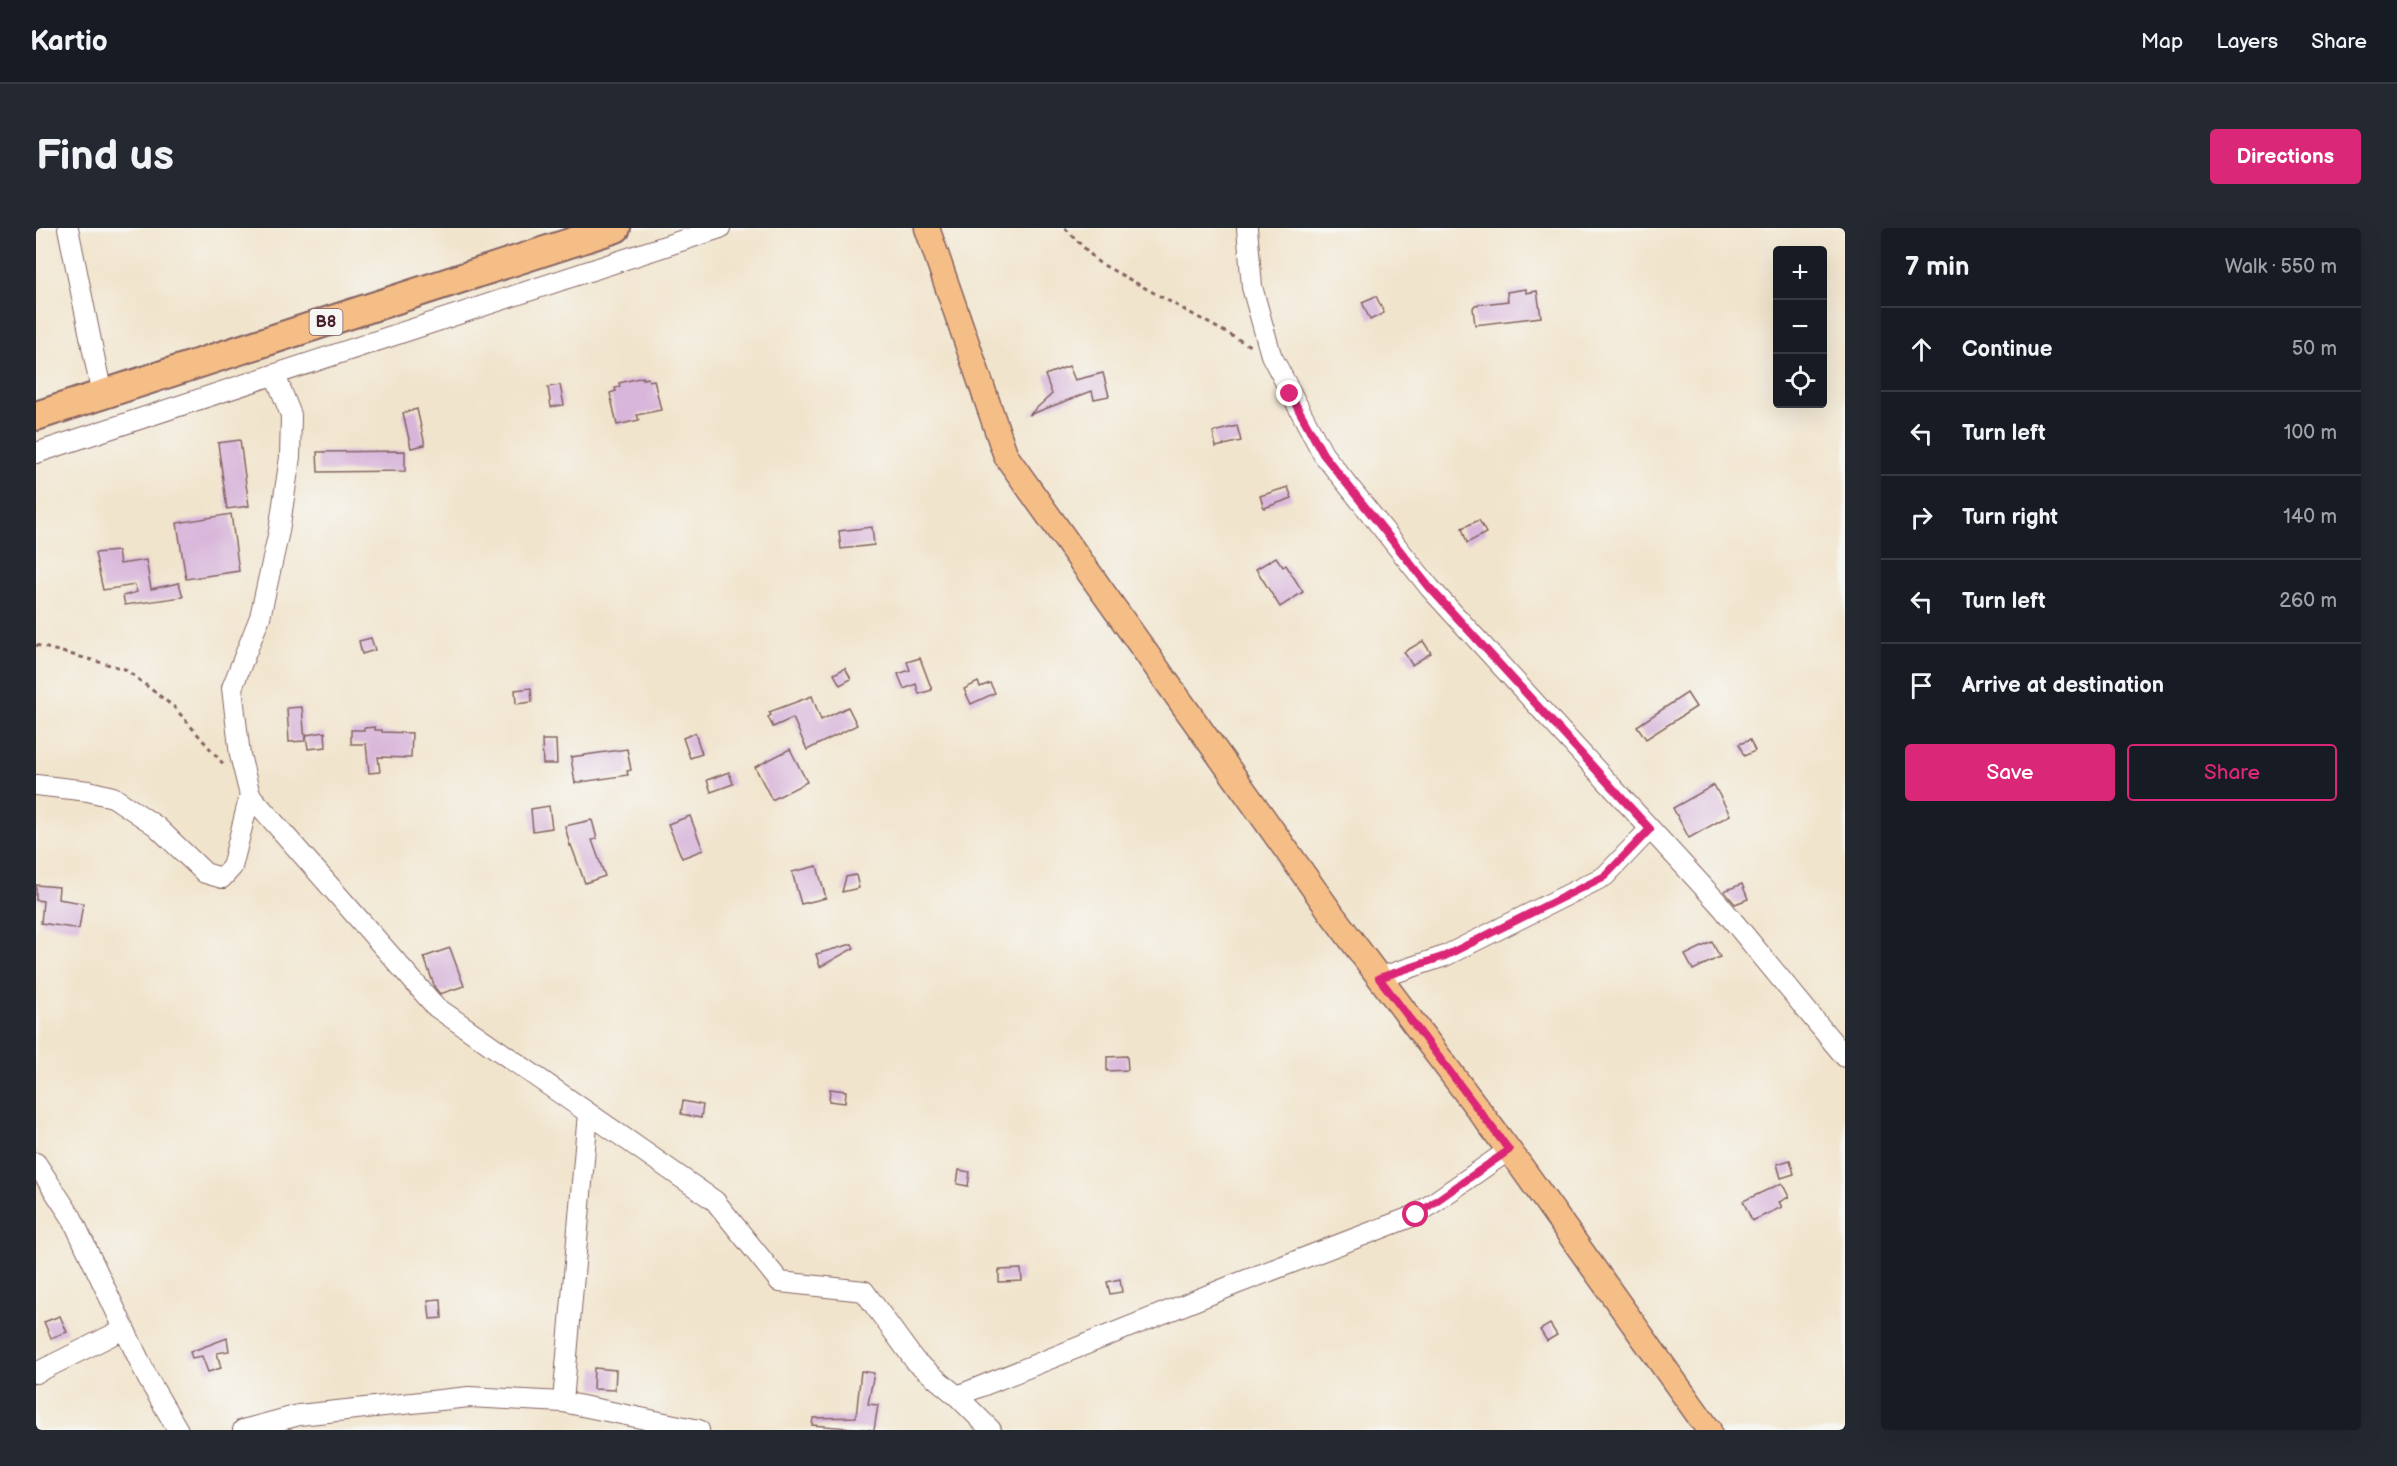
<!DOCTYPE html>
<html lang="en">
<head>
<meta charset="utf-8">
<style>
  :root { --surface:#171b24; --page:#242831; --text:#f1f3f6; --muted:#9ea1a6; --line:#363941; --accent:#db2777 }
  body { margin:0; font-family:"Balsamiq Sans",sans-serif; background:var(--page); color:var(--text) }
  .controls { position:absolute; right:18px; top:18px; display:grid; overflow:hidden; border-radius:6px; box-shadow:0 6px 24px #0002 }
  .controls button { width:54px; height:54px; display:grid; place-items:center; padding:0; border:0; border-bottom:2px solid var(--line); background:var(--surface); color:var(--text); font:30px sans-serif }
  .stop { position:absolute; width:18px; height:18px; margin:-14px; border:4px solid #db2777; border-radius:50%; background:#fff }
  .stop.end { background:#db2777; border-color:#fff; box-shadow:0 2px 6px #0008 }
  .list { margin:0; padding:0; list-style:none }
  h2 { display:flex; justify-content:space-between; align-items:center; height:78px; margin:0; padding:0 24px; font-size:26px }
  h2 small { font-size:20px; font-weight:400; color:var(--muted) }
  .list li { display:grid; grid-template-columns:39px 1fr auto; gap:18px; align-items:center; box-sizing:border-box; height:84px; padding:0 24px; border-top:2px solid var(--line) }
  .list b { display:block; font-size:22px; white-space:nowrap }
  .list em { font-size:20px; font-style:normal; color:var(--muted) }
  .actions { display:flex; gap:12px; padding:18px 24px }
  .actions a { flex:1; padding:14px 0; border:2px solid var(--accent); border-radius:6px; text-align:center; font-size:21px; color:var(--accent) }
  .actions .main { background:var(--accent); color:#fff }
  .icon { flex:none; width:33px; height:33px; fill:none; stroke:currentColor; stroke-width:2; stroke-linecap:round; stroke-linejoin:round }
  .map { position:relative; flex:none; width:1809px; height:1202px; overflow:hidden; border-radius:6px }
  header { display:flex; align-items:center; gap:36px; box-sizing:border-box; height:84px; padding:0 30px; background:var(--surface); border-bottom:2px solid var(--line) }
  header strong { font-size:28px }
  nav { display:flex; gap:33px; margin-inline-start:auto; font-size:21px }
  .intro { display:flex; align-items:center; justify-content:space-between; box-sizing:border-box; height:144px; padding:0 36px }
  h1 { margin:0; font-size:42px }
  .button { padding:15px 27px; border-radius:6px; background:var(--accent); color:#fff; font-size:21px; font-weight:700 }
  main { display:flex; gap:36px; padding:0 36px }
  aside { flex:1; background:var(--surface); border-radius:6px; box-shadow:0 6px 24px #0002 }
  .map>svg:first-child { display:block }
  .building { fill:#d8b5da }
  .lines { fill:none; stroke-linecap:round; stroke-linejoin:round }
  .minor-casing { stroke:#846463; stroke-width:22 }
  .major-casing { stroke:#846463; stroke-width:27 }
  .highway-casing { stroke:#846463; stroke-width:32 }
  .path { stroke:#846463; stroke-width:3; stroke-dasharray:4.5 4.5; stroke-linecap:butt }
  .minor { stroke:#fff; stroke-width:20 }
  .major { stroke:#f6be87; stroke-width:24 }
  .highway { stroke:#f6be87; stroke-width:28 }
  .route { stroke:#db2777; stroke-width:8 }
  .labels { text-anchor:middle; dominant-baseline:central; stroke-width:4.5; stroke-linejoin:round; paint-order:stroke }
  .shield { fill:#f6f6f2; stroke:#7e6067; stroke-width:1.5 }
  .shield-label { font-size:16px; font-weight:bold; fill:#4a1f2b }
</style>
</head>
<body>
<header>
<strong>Kartio</strong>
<nav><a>Map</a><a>Layers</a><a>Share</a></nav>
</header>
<div class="intro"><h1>Find us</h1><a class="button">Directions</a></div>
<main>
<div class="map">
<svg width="1809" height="1202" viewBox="0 0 1809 1202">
  <rect width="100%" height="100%" fill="#f6f6f2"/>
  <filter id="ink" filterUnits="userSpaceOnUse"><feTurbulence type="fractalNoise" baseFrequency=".0167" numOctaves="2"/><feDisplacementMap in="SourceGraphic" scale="12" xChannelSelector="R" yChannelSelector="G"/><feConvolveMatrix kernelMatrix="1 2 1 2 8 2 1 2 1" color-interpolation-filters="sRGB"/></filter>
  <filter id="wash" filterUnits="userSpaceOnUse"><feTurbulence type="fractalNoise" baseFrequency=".008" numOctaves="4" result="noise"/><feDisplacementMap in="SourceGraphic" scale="24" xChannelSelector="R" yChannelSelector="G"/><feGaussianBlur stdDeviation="1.35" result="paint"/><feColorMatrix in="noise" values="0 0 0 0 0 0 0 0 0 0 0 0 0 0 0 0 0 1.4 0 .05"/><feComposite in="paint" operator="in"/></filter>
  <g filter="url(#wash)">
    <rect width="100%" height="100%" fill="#f1e4cc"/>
    <g id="blocks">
      <g class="building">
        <polygon points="1490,61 1490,65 1501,63 1505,89 1439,97 1437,80 1439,77 1472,73 1471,64"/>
        <polygon points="1340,68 1348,85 1334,92 1326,74"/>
        <polygon points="1033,138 1039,152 1067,145 1073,168 1058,171 1056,163 993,187 1016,166 1009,147"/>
        <polygon points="607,149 607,151 612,150 613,153 618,152 625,182 601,187 603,192 581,197 574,165 580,163 579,160 584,159 583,155"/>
        <polygon points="524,157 528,177 515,179 512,159"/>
        <polygon points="381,181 389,217 375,220 367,185"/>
        <polygon points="1201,198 1205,213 1180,219 1177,204"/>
        <polygon points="204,212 213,278 191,281 182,215"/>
        <polygon points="369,223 369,243 282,244 281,224"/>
        <polygon points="1252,259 1256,270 1228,280 1224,268"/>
        <polygon points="195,286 203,343 150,351 141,295"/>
        <polygon points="1443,292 1450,305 1431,315 1426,300"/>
        <polygon points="836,299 838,317 805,321 803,303"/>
        <polygon points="82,323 84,336 110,332 115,361 143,355 147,369 89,377 87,368 101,364 99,357 67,362 59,325"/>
        <polygon points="1240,329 1247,339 1250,337 1267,364 1244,379 1220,341"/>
        <polygon points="335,410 339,422 326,426 323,413"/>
        <polygon points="1387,413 1395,425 1376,437 1368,424"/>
        <polygon points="884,430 896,462 883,466 880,456 868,461 862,446 874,442 871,434"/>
        <polygon points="809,440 815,451 804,457 798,446"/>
        <polygon points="942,454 944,459 954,455 959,465 935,476 928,461"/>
        <polygon points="495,460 496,474 480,476 479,462"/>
        <polygon points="1651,465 1660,479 1610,511 1601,498"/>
        <polygon points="776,468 785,492 812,479 821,497 771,522 757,490 737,499 732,489 735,487 733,484"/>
        <polygon points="266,479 269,513 253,514 251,480"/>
        <polygon points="339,499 339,502 346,502 346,504 376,505 375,530 342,529 344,544 333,545 330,516 315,516 315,502 328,502 328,500"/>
        <polygon points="289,504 290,519 272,521 270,507"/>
        <polygon points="659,505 666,526 654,530 647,510"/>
        <polygon points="506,512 520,512 521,536 507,536"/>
        <polygon points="1714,512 1719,523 1708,528 1703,516"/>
        <polygon points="591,521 595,542 591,543 592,547 539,555 535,529"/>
        <polygon points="754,521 771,554 736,572 719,539"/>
        <polygon points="693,544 697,556 675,564 671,552"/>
        <polygon points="1678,557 1694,587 1653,610 1637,580"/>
        <polygon points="513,578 516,600 497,603 495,581"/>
        <polygon points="654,588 667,622 646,630 632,596"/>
        <polygon points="556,592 561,611 556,612 569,648 549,655 535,617 534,618 529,598"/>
        <polygon points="781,638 790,670 765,676 756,644"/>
        <polygon points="820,647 823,660 806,664 810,649"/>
        <polygon points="1706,656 1712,671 1699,676 1688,663"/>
        <polygon points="0,657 23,659 22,671 47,675 43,701 5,695 7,673 0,672"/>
        <polygon points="1676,714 1684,729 1657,742 1649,727"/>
        <polygon points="816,716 818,720 784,739 780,726"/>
        <polygon points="414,720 428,758 404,766 399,760 388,729"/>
        <polygon points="1091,828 1092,842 1071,843 1071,829"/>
        <polygon points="794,861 810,863 809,875 793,873"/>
        <polygon points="647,873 667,877 665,890 645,886"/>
        <polygon points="1754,932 1758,946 1745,950 1741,936"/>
        <polygon points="923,942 934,944 932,958 921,956"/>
        <polygon points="1746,955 1753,969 1743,974 1746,979 1716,993 1707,973"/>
        <polygon points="985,1041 986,1053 963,1054 963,1042"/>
        <polygon points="1084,1051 1086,1064 1074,1066 1071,1054"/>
        <polygon points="405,1071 406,1090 394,1091 392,1072"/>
        <polygon points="24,1088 31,1104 15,1110 8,1094"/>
        <polygon points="1514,1096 1521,1107 1511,1113 1504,1102"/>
        <polygon points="191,1110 193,1123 181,1125 185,1140 172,1144 166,1128 156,1130 154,1124"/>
        <polygon points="558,1140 580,1142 579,1162 557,1161"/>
        <polygon points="825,1143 838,1145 832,1176 842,1177 838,1202 776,1197 777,1190 820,1189"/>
      </g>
    </g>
  </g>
  <g filter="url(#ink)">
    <use href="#blocks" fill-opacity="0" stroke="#846463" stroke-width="1.5"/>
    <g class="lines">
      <defs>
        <g id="minor">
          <polyline points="32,0 66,167"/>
          <polyline points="1211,0 1216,59 1235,127 1287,226 1394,360 1684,677 1809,829"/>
          <polyline points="239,147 255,187 254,229 243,303 224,389 196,460 204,527 214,567 400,779 679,973 744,1054 828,1063 879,1133 921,1168 955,1202"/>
          <polyline points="0,225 684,0"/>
          <polyline points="0,557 52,563 77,569 120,598 169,645 186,650 196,639 214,567"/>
          <polyline points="1343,750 1409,728 1569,648 1614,601"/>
          <polyline points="0,935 36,990 112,1151 142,1202"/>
          <polyline points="0,1145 88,1101"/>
          <polyline points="921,1168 1200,1056 1380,987 1473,922"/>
          <polyline points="527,1174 552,885"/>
          <polyline points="207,1202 263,1187 433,1169 527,1174 663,1202"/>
        </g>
        <polyline id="major" points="891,0 970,228 1298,689 1484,937 1673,1202"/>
        <polyline id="highway" points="0,188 580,0"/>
      </defs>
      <use href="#minor" class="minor-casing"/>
      <use href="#major" class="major-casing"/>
      <use href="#highway" class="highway-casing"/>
      <g class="path">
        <polyline points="1029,0 1062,34 1216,119"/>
        <polyline points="0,417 89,441 138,479 189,538"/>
      </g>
      <use href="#minor" class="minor"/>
      <use href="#major" class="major"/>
      <use href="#highway" class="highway"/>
    </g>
  </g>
  <g class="lines" filter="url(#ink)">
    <polyline class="route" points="1254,166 1287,226 1394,360 1614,601 1569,648 1409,728 1343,750 1473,922 1380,987"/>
  </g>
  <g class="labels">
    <rect class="shield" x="273.5" y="81" width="33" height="26" rx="4.5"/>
    <g class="shield-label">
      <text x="290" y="94">B8</text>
    </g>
  </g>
</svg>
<div class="controls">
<button>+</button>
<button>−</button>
<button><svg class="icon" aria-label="locate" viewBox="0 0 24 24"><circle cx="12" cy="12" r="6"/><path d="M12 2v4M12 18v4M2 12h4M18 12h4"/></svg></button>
</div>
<div class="stop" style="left:1380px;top:987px"></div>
<div class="stop end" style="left:1254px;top:166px"></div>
</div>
<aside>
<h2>7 min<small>Walk · 550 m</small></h2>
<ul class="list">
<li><svg class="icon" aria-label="ahead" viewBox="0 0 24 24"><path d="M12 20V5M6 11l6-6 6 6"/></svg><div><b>Continue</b></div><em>50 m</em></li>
<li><svg class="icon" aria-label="left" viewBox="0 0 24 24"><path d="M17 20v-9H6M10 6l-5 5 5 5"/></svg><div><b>Turn left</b></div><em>100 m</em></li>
<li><svg class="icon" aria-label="right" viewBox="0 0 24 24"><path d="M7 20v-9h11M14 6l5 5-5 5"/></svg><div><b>Turn right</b></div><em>140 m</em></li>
<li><svg class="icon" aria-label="left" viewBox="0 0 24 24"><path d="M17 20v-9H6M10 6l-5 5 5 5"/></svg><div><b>Turn left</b></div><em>260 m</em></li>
<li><svg class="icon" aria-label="arrive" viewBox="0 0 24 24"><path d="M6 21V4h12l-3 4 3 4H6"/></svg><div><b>Arrive at destination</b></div></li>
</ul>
<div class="actions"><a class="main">Save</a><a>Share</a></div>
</aside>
</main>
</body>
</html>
